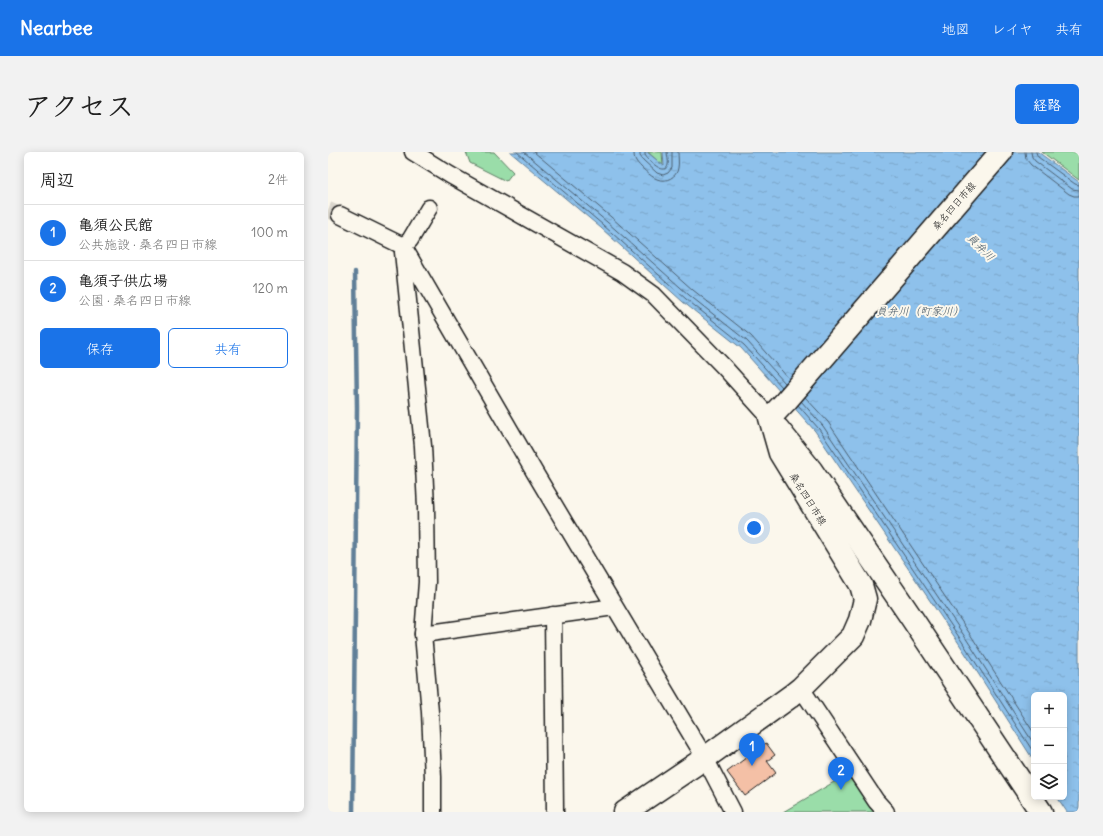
<!DOCTYPE html>
<html lang="ja">
<head>
<meta charset="utf-8">
<style>
  :root { --surface:#fff; --page:#f2f2f2; --text:#222; --muted:#767676; --line:#e0e0e0; --accent:#1a73e8 }
  body { margin:0; font-family:Delius,"Klee One",sans-serif; background:var(--page); color:var(--text) }
  .controls { position:absolute; right:12px; bottom:12px; display:grid; overflow:hidden; border-radius:6px; box-shadow:0 2px 10px #0003 }
  .controls button { width:36px; height:36px; display:grid; place-items:center; padding:0; border:0; border-bottom:1px solid var(--line); background:var(--surface); color:var(--text); font:20px sans-serif }
  .you { position:absolute; left:426px; top:376px; width:14px; height:14px; margin:-10px; border:3px solid #fff; border-radius:50%; background:#1a73e8; box-shadow:0 0 0 6px #1a73e833 }
  .badge { display:grid; place-items:center; width:26px; height:26px; border-radius:50%; background:var(--accent); color:#fff; font-size:13px; font-weight:700 }
  .pin { position:absolute; translate:-50% -33px; filter:drop-shadow(0 1px 2px #0008) }
  .pin::after { content:''; position:absolute; top:21px; width:14px; height:12px; background:inherit; clip-path:polygon(0 0,100% 0,50% 100%) }
  .list { margin:0; padding:0; list-style:none }
  h2 { display:flex; justify-content:space-between; align-items:center; height:52px; margin:0; padding:0 16px; font-size:17px }
  h2 small { font-size:13px; font-weight:400; color:var(--muted) }
  .list li { display:grid; grid-template-columns:26px 1fr auto; gap:12px; align-items:center; box-sizing:border-box; height:56px; padding:0 16px; border-top:1px solid var(--line) }
  .list b { display:block; font-size:15px; white-space:nowrap }
  .list p { margin:0; font-size:13px; white-space:nowrap; color:var(--muted) }
  .list em { font-size:13px; font-style:normal; color:var(--muted) }
  .actions { display:flex; gap:8px; padding:12px 16px }
  .actions a { flex:1; padding:9px 0; border:1px solid var(--accent); border-radius:6px; text-align:center; font-size:14px; color:var(--accent) }
  .actions .main { background:var(--accent); color:#fff }
  .icon { flex:none; width:22px; height:22px; fill:none; stroke:currentColor; stroke-width:2; stroke-linecap:round; stroke-linejoin:round }
  .map { position:relative; flex:none; width:751px; height:660px; overflow:hidden; border-radius:6px }
  header { display:flex; align-items:center; gap:24px; box-sizing:border-box; height:56px; padding:0 20px; background:var(--accent); color:#fff }
  header strong { font-size:19px }
  nav { display:flex; gap:22px; margin-inline-start:auto; font-size:14px }
  .intro { display:flex; align-items:center; justify-content:space-between; box-sizing:border-box; height:96px; padding:0 24px }
  h1 { margin:0; font-size:28px }
  .button { padding:10px 18px; border-radius:6px; background:var(--accent); color:#fff; font-size:14px; font-weight:700 }
  main { display:flex; gap:24px; padding:0 24px }
  aside { flex:1; background:var(--surface); border-radius:6px; box-shadow:0 2px 10px #0003 }
  .map>svg:first-child { display:block }
  .green { fill:#9adda9; stroke:#5b7c62 }
  .water { fill:url(#water-ripples); stroke:#607f98 }
  .lines { fill:none; stroke-linecap:round; stroke-linejoin:round }
  .shore { stroke:#4a5e6f; stroke-width:1 }
  .stream { stroke:#607f98; stroke-width:4.5 }
  .building { fill:#f4c0a6; stroke:#1c1c1c }
  .street-tunnel { stroke:#dad6cd; stroke-width:16; stroke-dasharray:16 8; stroke-linecap:butt }
  .street-casing { stroke:#1c1c1c; stroke-width:19 }
  .secondary-casing { stroke:#1c1c1c; stroke-width:25 }
  .street { stroke:#fbf7ec; stroke-width:16 }
  .secondary { stroke:#fbf7ec; stroke-width:22 }
  .labels { text-anchor:middle; dominant-baseline:central; stroke-width:4; stroke-linejoin:round; paint-order:stroke }
  .street-label { font-size:10px; fill:#1c1c1c; stroke:#fbf7ec }
  .water-label { font-size:11px; font-style:italic; fill:#445664; stroke:#fbf7ec }
</style>
</head>
<body>
<header>
<strong>Nearbee</strong>
<nav><a>地図</a><a>レイヤ</a><a>共有</a></nav>
</header>
<div class="intro"><h1>アクセス</h1><a class="button">経路</a></div>
<main>
<aside>
<h2>周辺<small>2件</small></h2>
<ul class="list">
<li><span class="badge">1</span><div><b>亀須公民館</b><p>公共施設 · 桑名四日市線</p></div><em>100 m</em></li>
<li><span class="badge">2</span><div><b>亀須子供広場</b><p>公園 · 桑名四日市線</p></div><em>120 m</em></li>
</ul>
<div class="actions"><a class="main">保存</a><a>共有</a></div>
</aside>
<div class="map">
<svg width="751" height="660" viewBox="0 0 751 660">
  <defs>
    <pattern id="water-ripples" width="26" height="14" patternUnits="userSpaceOnUse"><rect width="26" height="14" fill="#8ec1eb"/><path d="M2 4q2-2 4 0t4 0M15 11q2-2 4 0t4 0" fill="none" stroke="#7aa5c9"/></pattern>
  </defs>
  <rect width="100%" height="100%" fill="#fbf7ec"/>
  <filter id="ink" filterUnits="userSpaceOnUse"><feTurbulence type="fractalNoise" baseFrequency=".025" numOctaves="2"/><feDisplacementMap in="SourceGraphic" scale="8" xChannelSelector="R" yChannelSelector="G"/><feConvolveMatrix kernelMatrix="1 2 1 2 8 2 1 2 1" color-interpolation-filters="sRGB"/></filter>
  <g filter="url(#ink)">
    <g class="green">
      <polygon points="138,0 166,0 185,20 178,29 142,11"/>
      <polygon points="320,0 334,0 335,14"/>
      <polygon points="714,0 751,0 751,28"/>
      <polygon points="523,620 551,660 455,660"/>
    </g>
    <polygon class="water" points="182,0 319,0 336,14 335,0 710,0 751,30 751,660 739,660 729,645 736,645 736,543 706,543 706,609 630,490 487,279 413,196 355,150 273,76"/>
    <g class="lines">
      <g class="shore">
        <polyline points="189,0 275,73 358,147 416,193 454,235"/>
        <polyline points="196,0 279,70 361,143 419,189 457,231"/>
        <polyline points="206,0 283,65 365,138 423,184 461,227"/>
        <path d="M 306,0 C 306,3 306,6 308,9 C 311,14 323,25 329,27 C 338,31 349,25 350,16 C 351,11 350,5 350,0"/>
        <polyline points="312,0 312,4 315,8 329,21 335,23 340,21 344,16 344,0"/>
        <path d="M 317,0 C 317,1 317,2 317,3 C 319,7 337,25 340,13 C 341,9 339,4 339,0"/>
        <polyline points="697,0 698,7 703,13 741,42 746,44 751,44"/>
        <polyline points="703,0 704,5 707,9 744,37 751,38"/>
        <polyline points="708,0 709,3 710,5 747,32 751,33"/>
        <polyline points="477,245 500,270 642,482 706,581"/>
        <polyline points="473,249 495,274 637,485 706,592"/>
        <polyline points="470,253 491,277 633,488 706,601"/>
      </g>
      <polyline class="stream" points="25,660 29,256 27,120"/>
    </g>
    <polygon class="building" points="438,591 447,603 439,609 448,621 417,644 399,620"/>
    <g class="lines">
      <polyline class="street-tunnel" points="0,58 12,63"/>
      <defs>
        <g id="street">
          <polyline points="85,0 122,23 294,120 326,143 396,215 442,266"/>
          <polyline points="12,63 75,94 207,321 377,606 405,660"/>
          <polyline points="75,94 82,88 101,56"/>
          <polyline points="75,100 95,294 98,355 99,430 95,482 102,560 105,625 105,660"/>
          <polyline points="225,463 227,660"/>
          <polyline points="95,482 286,455"/>
          <polyline points="473,536 548,649 558,660"/>
        </g>
        <g id="secondary">
          <polyline points="450,277 483,318 583,465 713,660"/>
          <polyline points="297,660 377,606 463,544 473,536 525,484 532,468 537,447 533,433 452,301 442,266 457,250 673,0"/>
        </g>
      </defs>
      <use href="#street" class="street-casing"/>
      <use href="#secondary" class="secondary-casing"/>
      <use href="#street" class="street"/>
      <use href="#secondary" class="secondary"/>
    </g>
  </g>
  <g class="labels">
    <g class="street-label">
      <text transform="translate(626 54) rotate(-49)">桑名四日市線</text>
      <text transform="translate(480 347) rotate(58)">桑名四日市線</text>
    </g>
    <g class="water-label">
      <text transform="translate(653 95) rotate(45)">員弁川</text>
      <text x="592" y="159">員弁川（町家川）</text>
    </g>
  </g>
</svg>
<div class="controls">
<button>+</button>
<button>−</button>
<button><svg class="icon" aria-label="layers" viewBox="0 0 24 24"><path d="M12 4l9 5-9 5-9-5zM3 14l9 5 9-5"/></svg></button>
</div>
<div class="you"></div>
<div class="pin badge" style="left:424px;top:614px">1</div>
<div class="pin badge" style="left:513px;top:638px">2</div>
</div>
</main>
</body>
</html>
